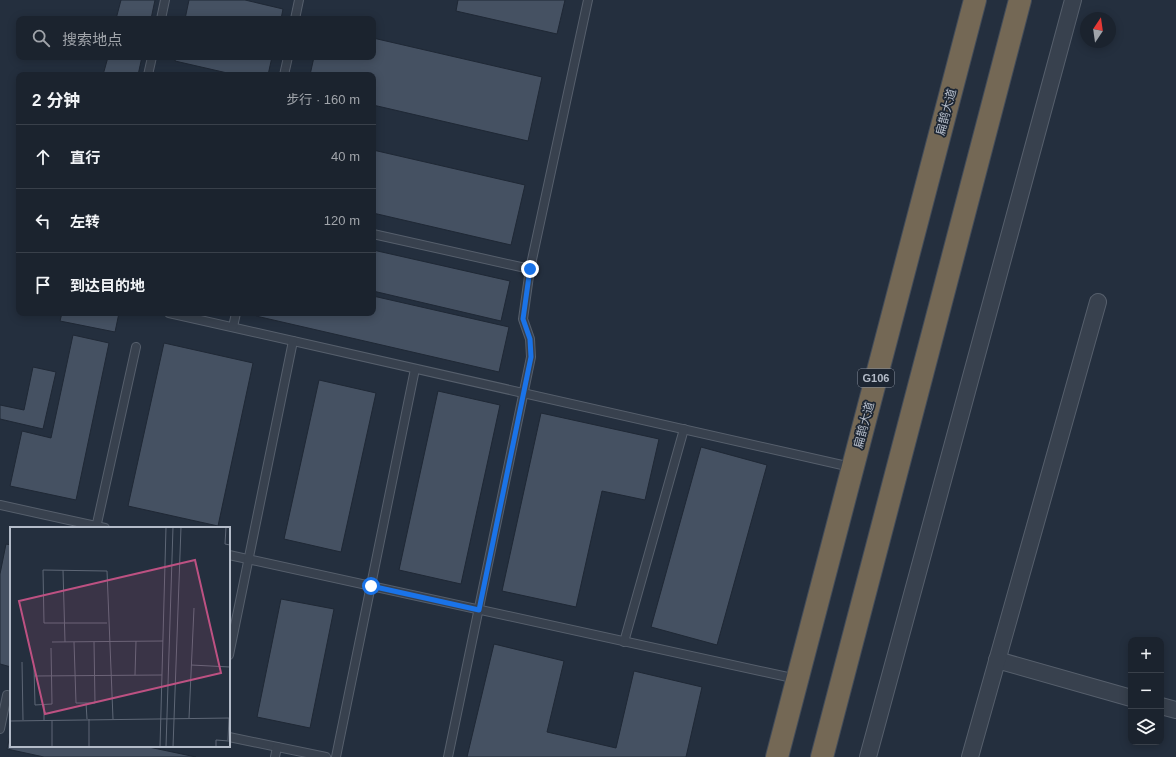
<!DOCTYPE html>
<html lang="zh">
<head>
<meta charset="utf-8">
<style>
  :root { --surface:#1b232e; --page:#282f3a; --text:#f1f3f6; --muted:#a0a4aa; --line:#39404a }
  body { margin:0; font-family:Arial,"Noto Sans SC",sans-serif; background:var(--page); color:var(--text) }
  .controls { position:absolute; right:12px; bottom:12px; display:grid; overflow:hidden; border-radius:8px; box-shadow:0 2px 10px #0003 }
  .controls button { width:36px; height:36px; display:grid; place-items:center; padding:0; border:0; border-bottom:1px solid var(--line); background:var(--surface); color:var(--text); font:20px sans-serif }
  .compass { position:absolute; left:1080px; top:12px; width:36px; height:36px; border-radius:50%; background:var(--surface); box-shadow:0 2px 10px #0003; rotate:13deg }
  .stop { position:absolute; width:12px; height:12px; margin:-9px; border:3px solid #1a73e8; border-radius:50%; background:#fff }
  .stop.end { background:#1a73e8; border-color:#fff; box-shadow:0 1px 4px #0008 }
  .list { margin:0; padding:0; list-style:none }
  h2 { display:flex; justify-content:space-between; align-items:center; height:52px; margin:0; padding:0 16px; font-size:17px }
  h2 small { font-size:13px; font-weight:400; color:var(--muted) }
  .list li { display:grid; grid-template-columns:26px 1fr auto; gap:12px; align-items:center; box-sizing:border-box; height:64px; padding:0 16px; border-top:1px solid var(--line) }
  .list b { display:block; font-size:15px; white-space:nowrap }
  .list em { font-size:13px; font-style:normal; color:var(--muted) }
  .icon { flex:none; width:22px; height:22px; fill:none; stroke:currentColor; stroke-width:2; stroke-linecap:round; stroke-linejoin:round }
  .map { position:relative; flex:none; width:1176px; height:757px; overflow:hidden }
  .search { position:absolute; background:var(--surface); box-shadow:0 2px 10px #0003; left:16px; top:16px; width:360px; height:44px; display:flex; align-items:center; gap:10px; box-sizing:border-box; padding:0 14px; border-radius:8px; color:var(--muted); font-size:15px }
  .panel { position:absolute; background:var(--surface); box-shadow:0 2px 10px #0003; left:16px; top:72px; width:360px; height:244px; border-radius:8px }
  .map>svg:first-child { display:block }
  .building { fill:#455162; stroke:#1f2835 }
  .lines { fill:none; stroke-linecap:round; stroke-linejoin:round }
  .lane-casing { stroke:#565f6c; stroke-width:10 }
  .street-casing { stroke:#565f6c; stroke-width:18 }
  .highway-casing { stroke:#434c59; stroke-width:24 }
  .lane { stroke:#38414e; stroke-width:8 }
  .street { stroke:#38414e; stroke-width:16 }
  .highway { stroke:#746855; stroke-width:22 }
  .route { stroke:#1a73e8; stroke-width:5 }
  .labels { text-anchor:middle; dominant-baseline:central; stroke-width:3.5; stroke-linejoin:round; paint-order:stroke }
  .shield { fill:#1d2633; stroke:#878f9c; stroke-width:1 }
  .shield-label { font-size:11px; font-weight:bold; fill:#b4bcc9 }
  .street-label { font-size:12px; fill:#b4bcc9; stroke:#1d2633 }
  .inset-road { fill:none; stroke:#5e6776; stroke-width:1 }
  .view { fill:#bd5182; fill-opacity:0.15; stroke:#bd5182; stroke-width:2 }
  .inset-edge { fill:none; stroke:#b4bcc9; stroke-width:2 }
</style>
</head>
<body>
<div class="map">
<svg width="1176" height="757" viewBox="0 0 1176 757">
  <rect width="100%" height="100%" fill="#242f3e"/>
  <g class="building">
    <polygon points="121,0 155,0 151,19 116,19"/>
    <polygon points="189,0 245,0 283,9 281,19 185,19"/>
    <polygon points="458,0 565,0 557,34 456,11"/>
    <polygon points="373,38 542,77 528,141 373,105 373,75 310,75 314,57 373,57"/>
    <polygon points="108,57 142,57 138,75 103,75"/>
    <polygon points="176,57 272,57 268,75 236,75 175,61"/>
    <polygon points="373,150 525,185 511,245 373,213"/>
    <polygon points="373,250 510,281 501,321 373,291"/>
    <polygon points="373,296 509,327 499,372 256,316 257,313 373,313"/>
    <polygon points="62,313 119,313 115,332 60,321"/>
    <polygon points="73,335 109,343 76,500 10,486 22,431 51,438"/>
    <polygon points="164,343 253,363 218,526 128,506"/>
    <polygon points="33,367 56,372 43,429 0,419 0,405 24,410"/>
    <polygon points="319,380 376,393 341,552 284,539"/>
    <polygon points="438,391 500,405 461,584 399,570"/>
    <polygon points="541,413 659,439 645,500 602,491 576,607 502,591"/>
    <polygon points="701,447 767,465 717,645 651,627"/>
    <polygon points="6,544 11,545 11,667 0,664 0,574"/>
    <polygon points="281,599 334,609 310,728 257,717"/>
    <polygon points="494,644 564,661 547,732 616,748 634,671 702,687 686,757 467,757"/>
    <polygon points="11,730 11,746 144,746 196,757 44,757 7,749"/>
  </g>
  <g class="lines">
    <defs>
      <g id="lane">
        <polyline points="161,19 165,0"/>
        <polyline points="295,19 299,0"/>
        <polyline points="148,75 152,57"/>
        <polyline points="284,75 288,57"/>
        <polyline points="373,234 530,269"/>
        <polyline points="169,313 851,467"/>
        <polyline points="233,327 236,313"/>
        <polyline points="0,505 105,528"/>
        <polyline points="96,528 136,347"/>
        <polyline points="229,555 797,679"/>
        <polyline points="624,642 684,429"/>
        <polyline points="229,655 293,341"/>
        <polyline points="0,729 7,695"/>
        <polyline points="229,737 326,757"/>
        <polyline points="275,757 277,747"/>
        <polyline points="336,757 415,369"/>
        <polyline points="448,757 531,357 530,339 523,319 530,269 588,0"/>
      </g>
      <g id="street">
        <polyline points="997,660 1131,698"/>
        <polyline points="1161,706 1176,710"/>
        <polyline points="868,757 1073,0"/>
        <polyline points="970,757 1098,302"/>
      </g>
      <g id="highway">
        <polyline points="777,757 975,0"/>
        <polyline points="822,757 1020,0"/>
      </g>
    </defs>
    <use href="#lane" class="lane-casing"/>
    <use href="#street" class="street-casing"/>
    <use href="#highway" class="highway-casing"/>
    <use href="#lane" class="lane"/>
    <use href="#street" class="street"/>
    <use href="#highway" class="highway"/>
  </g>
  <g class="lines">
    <polyline class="route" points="371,586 479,610 531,357 530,339 523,319 530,269"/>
  </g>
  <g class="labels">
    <rect class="shield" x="858" y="369" width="36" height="18" rx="3"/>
    <g class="shield-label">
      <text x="876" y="378">G106</text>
    </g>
    <g class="street-label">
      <text transform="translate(946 112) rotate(-75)">扁鹊大道</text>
      <text transform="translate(864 425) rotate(-75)">扁鹊大道</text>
    </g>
  </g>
  <g transform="translate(10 527)">
    <rect width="220" height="220" fill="#242f3e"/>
    <path class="inset-road" d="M 216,0 L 215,17 L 220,18M 53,43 L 55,115M 97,96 L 34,96 L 33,43 L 97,44 L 103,192M 42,115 L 153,114M 64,115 L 66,176 L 85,176 L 84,115M 12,135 L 13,193M 181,138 L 220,140M 24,140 L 25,178 L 42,177 L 41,121M 125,148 L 126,114M 24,149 L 152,148M 76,176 L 77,192M 34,178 L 34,193M 179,191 L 184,81M 0,194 L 220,191M 218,213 L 219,191M 42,220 L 42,193M 79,220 L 79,192M 150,220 L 156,0M 156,220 L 163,0M 163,220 L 171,0M 206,220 L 206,213 L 219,214"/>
    <path class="view" d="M 185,33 L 211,146 L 35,187 L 9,74 Z"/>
    <rect width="220" height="220" class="inset-edge"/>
  </g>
</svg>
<div class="controls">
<button>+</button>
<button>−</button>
<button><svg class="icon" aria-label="layers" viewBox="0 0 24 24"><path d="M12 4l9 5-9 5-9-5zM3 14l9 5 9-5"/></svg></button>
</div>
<svg class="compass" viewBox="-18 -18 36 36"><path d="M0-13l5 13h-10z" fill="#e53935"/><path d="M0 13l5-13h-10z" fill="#a0a4aa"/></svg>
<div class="stop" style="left:371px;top:586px"></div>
<div class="stop end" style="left:530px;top:269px"></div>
<div class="search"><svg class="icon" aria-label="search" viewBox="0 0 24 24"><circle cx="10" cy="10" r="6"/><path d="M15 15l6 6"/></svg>搜索地点</div>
<section class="panel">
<h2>2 分钟<small>步行 · 160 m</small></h2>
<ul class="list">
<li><svg class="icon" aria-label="ahead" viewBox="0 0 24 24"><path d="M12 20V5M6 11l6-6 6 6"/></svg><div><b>直行</b></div><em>40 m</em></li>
<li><svg class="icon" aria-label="left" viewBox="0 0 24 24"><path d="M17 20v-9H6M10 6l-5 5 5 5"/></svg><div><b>左转</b></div><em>120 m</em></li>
<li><svg class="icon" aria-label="arrive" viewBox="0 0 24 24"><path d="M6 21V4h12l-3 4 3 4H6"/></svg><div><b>到达目的地</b></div></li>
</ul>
</section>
</div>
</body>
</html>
